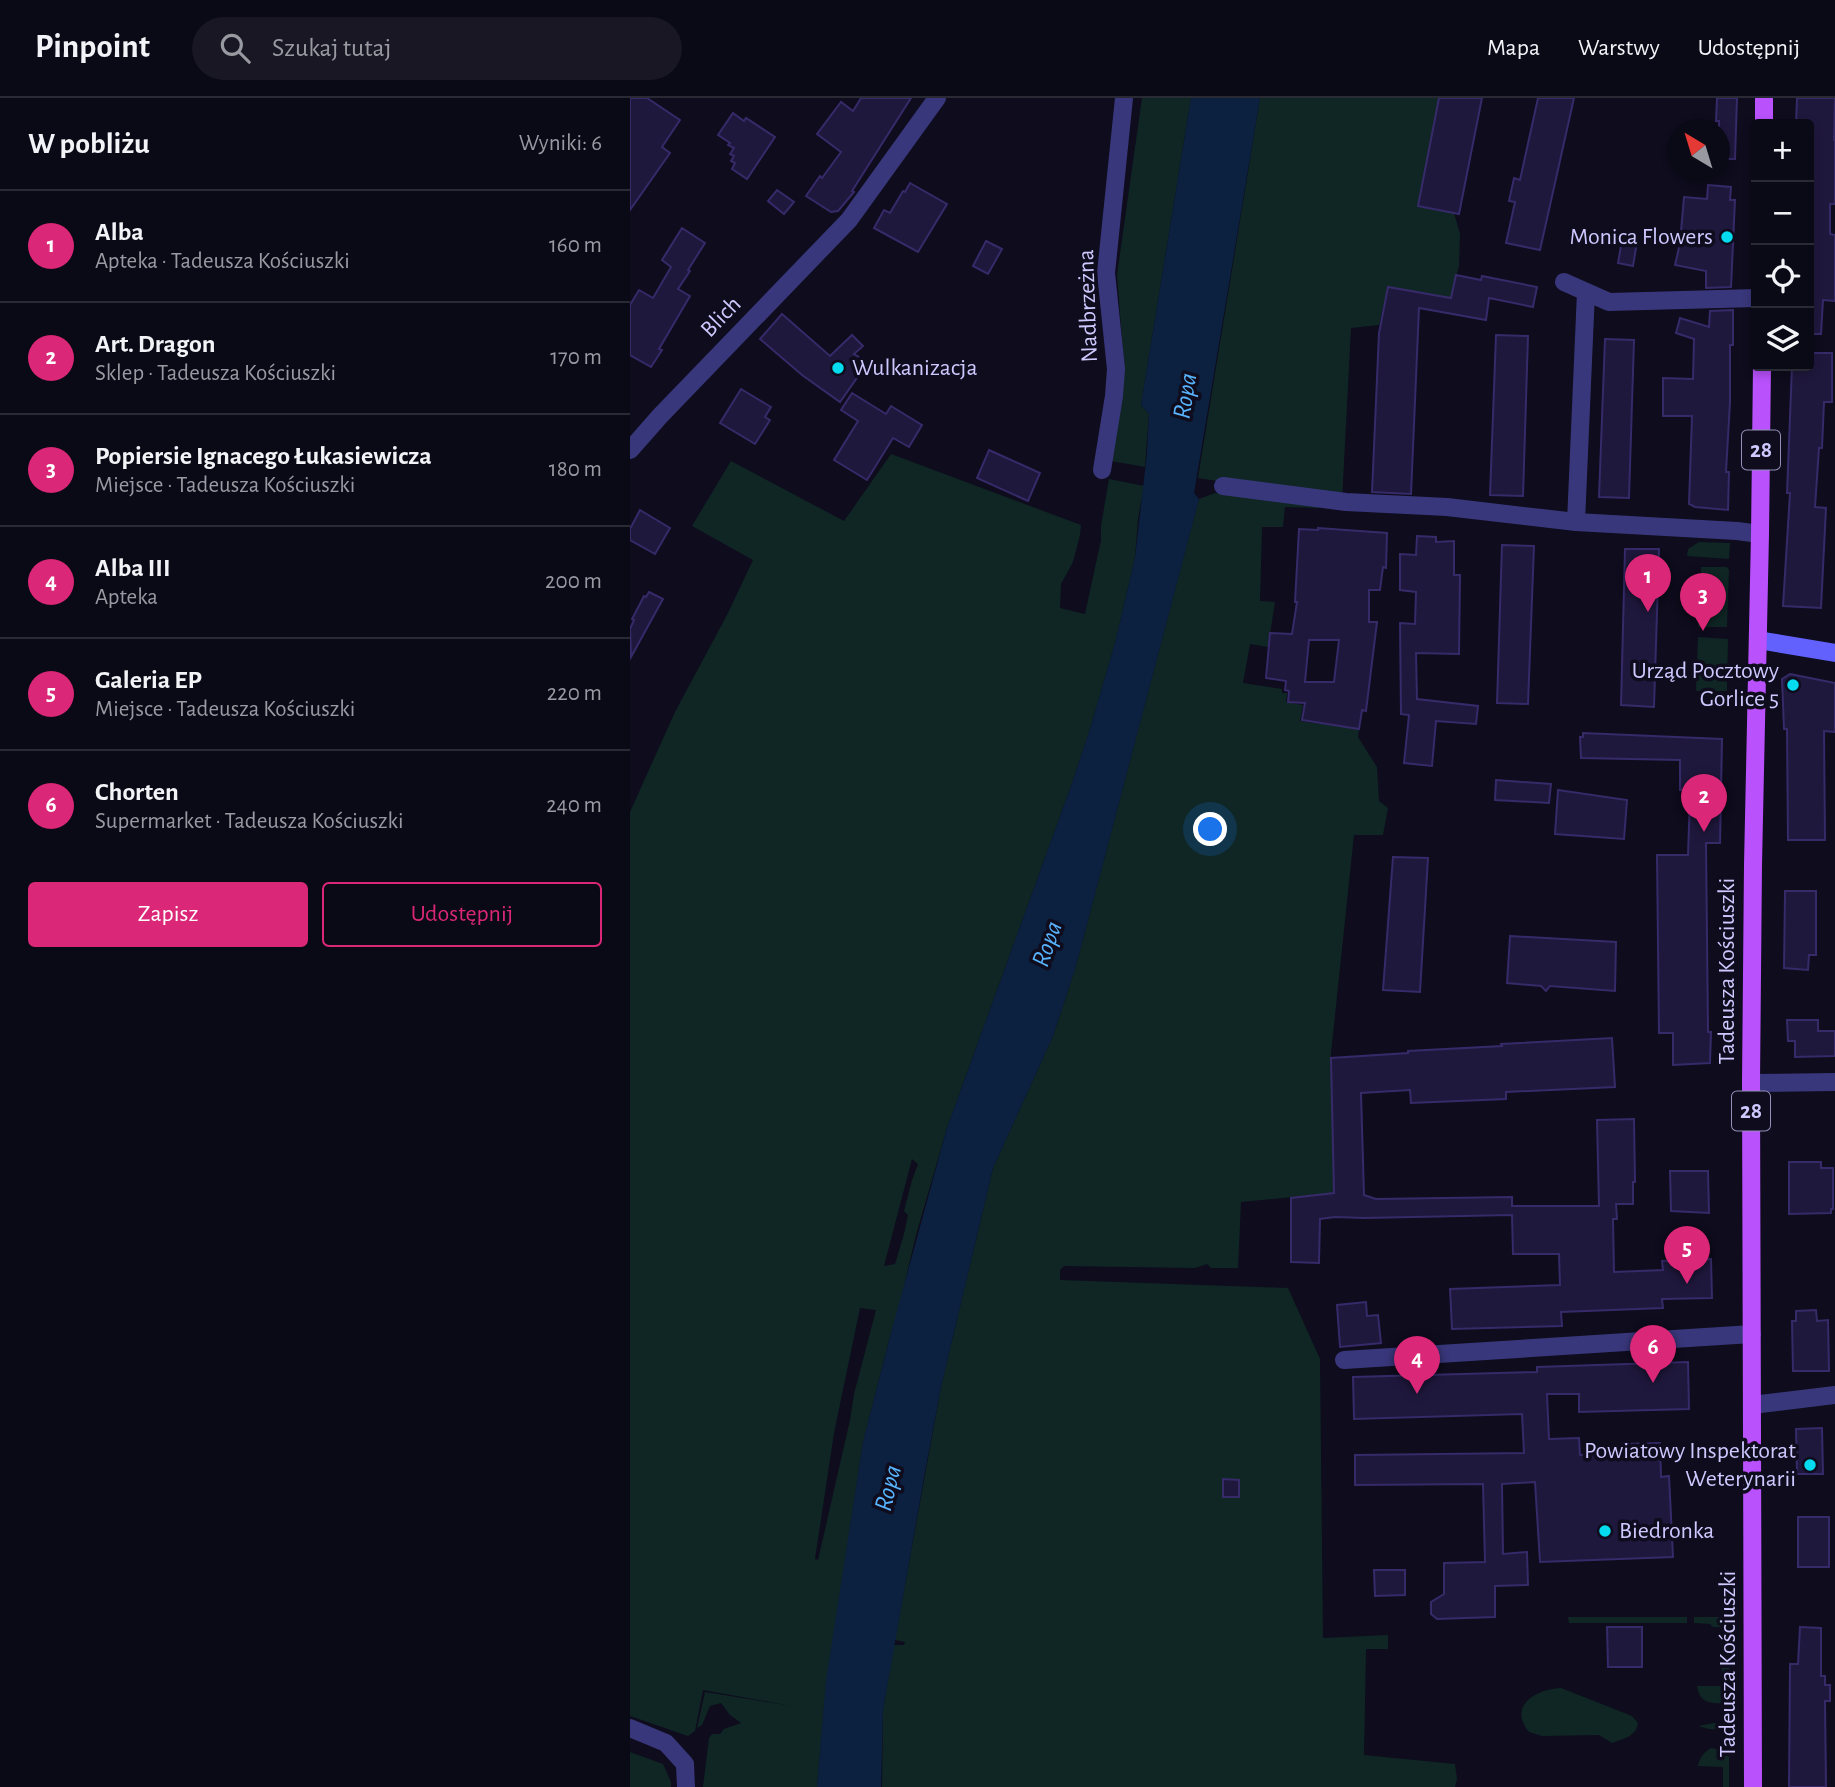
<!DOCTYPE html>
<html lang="pl">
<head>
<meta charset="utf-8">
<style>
  :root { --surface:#0a0916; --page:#181723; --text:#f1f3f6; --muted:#999aa1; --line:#2a2a35; --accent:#db2777 }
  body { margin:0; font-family:"Alegreya Sans",sans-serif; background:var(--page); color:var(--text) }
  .controls { position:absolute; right:21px; top:21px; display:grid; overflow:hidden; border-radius:7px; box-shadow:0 4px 10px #0003 }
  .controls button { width:63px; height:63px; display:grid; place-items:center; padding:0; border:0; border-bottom:2px solid var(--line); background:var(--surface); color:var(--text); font:35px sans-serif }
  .compass { position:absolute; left:1037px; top:21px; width:63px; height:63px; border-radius:50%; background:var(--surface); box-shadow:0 4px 10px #0003; rotate:322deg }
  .you { position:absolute; left:581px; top:732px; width:24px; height:24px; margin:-18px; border:5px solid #fff; border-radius:50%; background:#1a73e8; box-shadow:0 0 0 10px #1a73e833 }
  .badge { display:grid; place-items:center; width:46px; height:46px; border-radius:50%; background:var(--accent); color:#fff; font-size:23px; font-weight:700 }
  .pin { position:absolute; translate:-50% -58px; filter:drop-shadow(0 2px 4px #0008) }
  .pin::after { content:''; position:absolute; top:37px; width:24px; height:21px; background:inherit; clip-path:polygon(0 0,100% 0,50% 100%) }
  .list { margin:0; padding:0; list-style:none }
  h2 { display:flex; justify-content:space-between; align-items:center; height:91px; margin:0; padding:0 28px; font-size:30px }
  h2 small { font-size:23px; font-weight:400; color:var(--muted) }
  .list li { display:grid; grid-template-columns:46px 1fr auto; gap:21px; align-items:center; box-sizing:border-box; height:112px; padding:0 28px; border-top:2px solid var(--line) }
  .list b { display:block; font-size:26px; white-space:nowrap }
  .list p { margin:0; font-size:23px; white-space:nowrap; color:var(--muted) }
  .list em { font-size:23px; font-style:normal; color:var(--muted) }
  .actions { display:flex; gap:14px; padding:21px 28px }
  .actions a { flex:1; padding:16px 0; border:2px solid var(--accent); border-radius:7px; text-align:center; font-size:24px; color:var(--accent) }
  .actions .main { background:var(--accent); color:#fff }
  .icon { flex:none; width:38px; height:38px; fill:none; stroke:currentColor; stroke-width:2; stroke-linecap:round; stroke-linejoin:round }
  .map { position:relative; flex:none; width:1205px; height:1689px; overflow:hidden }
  header { display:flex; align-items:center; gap:42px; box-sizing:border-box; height:98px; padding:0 35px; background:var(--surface); border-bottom:2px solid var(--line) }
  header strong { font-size:33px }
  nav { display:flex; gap:38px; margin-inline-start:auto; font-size:24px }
  .search { width:490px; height:63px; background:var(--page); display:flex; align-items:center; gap:18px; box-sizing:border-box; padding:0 24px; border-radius:38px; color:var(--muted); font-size:26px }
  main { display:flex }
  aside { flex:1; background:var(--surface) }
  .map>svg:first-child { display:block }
  .green { fill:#0f2625; fill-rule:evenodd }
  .water { fill:#0c2140 }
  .building { fill:#1f183d; stroke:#362a69; stroke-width:2; fill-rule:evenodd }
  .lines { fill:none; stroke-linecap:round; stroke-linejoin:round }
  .minor { stroke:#39377b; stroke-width:18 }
  .secondary { stroke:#6261fd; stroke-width:18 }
  .primary { stroke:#b951fc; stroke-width:18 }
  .poi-dot { fill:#04dbef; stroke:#0e0c1d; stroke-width:2.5 }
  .labels { text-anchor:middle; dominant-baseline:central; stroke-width:7; stroke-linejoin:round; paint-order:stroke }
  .shield { fill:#0e0c1d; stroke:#9490ba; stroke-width:2 }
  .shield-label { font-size:23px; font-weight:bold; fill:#cdc8fe }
  .poi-label { font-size:24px; fill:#cdc8fe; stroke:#0e0c1d; text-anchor:end }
  .street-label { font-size:24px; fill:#cdc8fe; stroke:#0e0c1d }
  .water-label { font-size:26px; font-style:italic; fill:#58b3fc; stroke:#0e0c1d }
</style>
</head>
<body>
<header>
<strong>Pinpoint</strong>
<div class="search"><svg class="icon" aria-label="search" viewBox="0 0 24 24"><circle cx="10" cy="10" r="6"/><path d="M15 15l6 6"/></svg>Szukaj tutaj</div>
<nav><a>Mapa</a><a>Warstwy</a><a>Udostępnij</a></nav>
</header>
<main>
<aside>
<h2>W pobliżu<small>Wyniki: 6</small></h2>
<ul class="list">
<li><span class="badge">1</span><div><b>Alba</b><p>Apteka · Tadeusza Kościuszki</p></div><em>160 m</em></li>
<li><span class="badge">2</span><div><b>Art. Dragon</b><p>Sklep · Tadeusza Kościuszki</p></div><em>170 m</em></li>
<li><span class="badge">3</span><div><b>Popiersie Ignacego Łukasiewicza</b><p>Miejsce · Tadeusza Kościuszki</p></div><em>180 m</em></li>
<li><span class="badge">4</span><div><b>Alba III</b><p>Apteka</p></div><em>200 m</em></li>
<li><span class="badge">5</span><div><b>Galeria EP</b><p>Miejsce · Tadeusza Kościuszki</p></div><em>220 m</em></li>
<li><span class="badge">6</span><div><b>Chorten</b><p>Supermarket · Tadeusza Kościuszki</p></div><em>240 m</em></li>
</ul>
<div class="actions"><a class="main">Zapisz</a><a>Udostępnij</a></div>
</aside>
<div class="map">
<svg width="1205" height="1689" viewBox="0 0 1205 1689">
  <rect width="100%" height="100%" fill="#0e0c1d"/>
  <g class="green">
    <polygon points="512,0 561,0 511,307 519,316 515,369 481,363 494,267 487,177"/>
    <polygon points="630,0 809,0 824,115 830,136 829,168 821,200 758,189 749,227 721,230 712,403 568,380"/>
    <path d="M 261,356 L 451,427 L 450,437 L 443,464 L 431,486 L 430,510 L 455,516 L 471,442 L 471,428 L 479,381 L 514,388 L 508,421 L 505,460 L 485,545 L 460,631 L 441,688 L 317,1030 L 286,1137 L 266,1222 L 261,1235 L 233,1344 L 196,1589 L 187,1689 L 73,1689 L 79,1640 L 82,1636 L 90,1636 L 94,1631 L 111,1625 L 100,1617 L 91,1605 L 80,1608 L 72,1627 L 67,1630 L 75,1594 L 162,1608 L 73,1592 L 65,1633 L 58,1638 L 0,1618 L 0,714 L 45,614 L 97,517 L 123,462 L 62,428 L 101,363 L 214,423 ZM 282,1061 L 288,1066 L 282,1082 L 274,1113 L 278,1117 L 274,1136 L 265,1166 L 254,1168 ZM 230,1210 L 246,1212 L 224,1296 L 220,1322 L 188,1462 L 185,1461 L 204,1335 Z"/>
    <polygon points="585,395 688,407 688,410 655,409 653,429 632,429 630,503 645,504 638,549 620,546 613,585 652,591 652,595 657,595 656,604 673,607 670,623 729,631 728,639 747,669 749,703 758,710 753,737 724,737 701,955 704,1095 611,1104 608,1170 581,1170 577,1166 565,1170 434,1168 430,1172 430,1182 658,1190 690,1261 693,1540 758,1537 758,1551 736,1551 734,1657 825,1666 827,1681 825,1689 252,1689 253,1612 264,1547 274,1547 275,1544 265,1542 311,1289 363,1070 423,938 446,868 566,412 569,401"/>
    <polygon points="1069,444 1100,445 1099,461 1057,458 1058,451"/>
    <polygon points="1071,469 1097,469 1099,472 1097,529 1068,529"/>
    <polygon points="1068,539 1098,541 1097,593 1066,593"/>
    <polygon points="938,1519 1057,1519 1057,1525 939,1525"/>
    <polygon points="1064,1519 1099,1519 1099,1523 1091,1523 1091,1529 1083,1529 1080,1526 1064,1525"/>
    <path d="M 1091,1531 L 1099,1531 L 1100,1594 L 1092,1605 C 1078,1606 1069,1603 1067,1588 L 1092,1588 Z"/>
    <path d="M 931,1590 L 1002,1618 L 1008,1625 C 1007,1638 993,1641 982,1645 L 969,1637 L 912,1638 L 899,1634 C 877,1607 907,1591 931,1590 Z"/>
    <polygon points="1084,1625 1097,1625 1100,1628 1097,1632 1079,1631 1068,1628"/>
    <path d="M 1081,1650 L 1093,1652 L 1099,1659 L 1099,1689 L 1093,1689 L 1093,1669 L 1068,1668 C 1070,1659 1073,1655 1081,1650 Z"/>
    <polygon points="0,1654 33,1666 41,1684 41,1689 0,1689"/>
  </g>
  <polygon class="water" points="561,0 630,0 564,395 569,401 446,868 423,938 363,1070 311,1289 295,1374 253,1612 251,1689 187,1689 196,1583 233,1344 261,1235 317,1030 441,688 460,631 485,545 505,460 517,355 519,316 511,307"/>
  <g class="building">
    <polygon points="0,0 17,0 50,22 32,49 40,55 0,112"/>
    <polygon points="231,0 281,0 222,93 224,94 208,113 201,114 176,98 190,78 192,80 211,54 187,36 211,4 223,13"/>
    <polygon points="809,0 852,0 829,116 788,108"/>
    <polygon points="908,0 944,0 910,152 876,145 885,104 879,103 884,80 890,82"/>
    <polygon points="1087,0 1107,0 1105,61 1089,61 1089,23 1086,23"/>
    <polygon points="1167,0 1205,0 1204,42 1205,42 1205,106 1200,106 1200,136 1205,137 1205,203 1193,202 1191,236 1179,236 1179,26 1166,26"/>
    <polygon points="103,15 114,23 116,20 145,39 117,81 102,71 105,65 101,63 104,58 100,56 104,50 98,47 100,45 88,37"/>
    <polygon points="280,85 317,106 288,154 244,130 254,112 260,115 273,93 275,94"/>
    <polygon points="1078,87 1101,89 1100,102 1105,102 1101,189 1076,190 1076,173 1045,167 1050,145 1054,99 1077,101"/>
    <polygon points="147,92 164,104 154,116 138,103"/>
    <polygon points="52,130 75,145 58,172 60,173 48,191 60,198 29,251 32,252 21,269 0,257 0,207 9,192 23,200 41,169 32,162"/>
    <polygon points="993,136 1008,138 1003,168 988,165"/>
    <polygon points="356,143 372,151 358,176 343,168"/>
    <polygon points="826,177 851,182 852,178 907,189 903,209 859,200 856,222 789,210 781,396 742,394 749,235 758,189 821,200"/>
    <polygon points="1103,212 1103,247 1100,247 1100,304 1096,374 1099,374 1098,412 1065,409 1059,406 1062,318 1033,318 1033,280 1063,281 1064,241 1046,235 1050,220 1079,229 1080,213"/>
    <polygon points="152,216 200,258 222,237 233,248 224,256 229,259 227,261 236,267 210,304 172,277 130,241"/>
    <polygon points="866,237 898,238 893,398 860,397"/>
    <polygon points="975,241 1004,242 999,400 969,399"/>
    <polygon points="1179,255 1202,255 1202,304 1194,304 1192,350 1189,350 1185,409 1196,410 1191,510 1153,508 1160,395 1157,395 1162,268 1179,268"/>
    <polygon points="111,291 141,309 135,319 140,322 125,346 90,325"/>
    <polygon points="222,295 256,316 261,308 292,327 279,349 263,340 237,382 204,362 228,323 211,312"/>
    <polygon points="359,352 410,375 398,403 347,380"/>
    <polygon points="10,412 40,430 25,456 0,442 0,431"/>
    <path d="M 688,430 L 757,435 L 756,470 L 753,469 L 750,492 L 739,492 L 739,524 L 747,524 L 736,613 L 732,612 L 729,631 L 672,622 L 675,605 L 658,604 L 659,593 L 655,592 L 656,583 L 636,580 L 640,535 L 662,536 L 667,504 L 665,504 L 669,431 L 688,432 ZM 679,542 L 709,542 L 704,584 L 675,584 Z"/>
    <polygon points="787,438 806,439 806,444 824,443 824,477 830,477 829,556 786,555 787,601 848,608 846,626 806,623 802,668 774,665 779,617 771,616 770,525 785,526 786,494 770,492 770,456 786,457"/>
    <polygon points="872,447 904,448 898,606 867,605"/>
    <polygon points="995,451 1029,451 1024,609 991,607"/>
    <polygon points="19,494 33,501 1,559 0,531 4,522 2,521 14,498 16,499"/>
    <polygon points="1160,576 1205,585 1205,634 1194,633 1195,742 1158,742 1157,631 1154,631 1152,581"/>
    <polygon points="953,635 1092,641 1090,745 1076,745 1078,934 1081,934 1080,965 1043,967 1043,935 1029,935 1027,757 1058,757 1060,698 1057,698 1057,692 1050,692 1050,662 951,660 950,639 953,639"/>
    <polygon points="866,682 921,686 919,705 865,702"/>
    <polygon points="928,692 997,702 994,741 925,736"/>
    <polygon points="763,759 798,760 790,894 753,892"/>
    <polygon points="1155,793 1186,793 1186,857 1179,857 1178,872 1154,870"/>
    <polygon points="880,838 986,844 985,893 920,888 916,893 911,888 877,885"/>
    <polygon points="1157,922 1188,922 1188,933 1205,933 1205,958 1165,959 1165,943 1158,943"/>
    <polygon points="982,940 985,989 876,994 876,1001 781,1005 780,992 731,995 734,1097 746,1101 882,1099 882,1108 969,1108 967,1022 1004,1021 1005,1084 1003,1084 1003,1106 986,1106 987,1121 983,1121 984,1174 1033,1172 1032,1163 1081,1161 1082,1200 1032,1201 1033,1210 931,1214 932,1228 822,1231 820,1191 930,1187 929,1156 883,1156 882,1117 734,1120 705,1119 690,1121 689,1165 661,1164 661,1100 704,1095 701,960 778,955 778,953 872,948 871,946"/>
    <polygon points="1159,1064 1191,1064 1191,1070 1203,1070 1203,1111 1201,1111 1201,1115 1159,1116"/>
    <polygon points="1040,1073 1078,1073 1079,1115 1041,1113"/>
    <polygon points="736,1204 737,1218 748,1217 751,1245 710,1249 707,1207"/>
    <polygon points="1186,1212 1187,1223 1198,1222 1199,1273 1163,1273 1162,1223 1166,1223 1166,1213"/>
    <polygon points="1058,1264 1059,1311 949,1314 949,1296 917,1296 919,1341 949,1340 950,1357 993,1355 992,1346 1030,1345 1031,1379 1039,1378 1043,1459 910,1464 905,1384 872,1386 873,1456 897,1454 898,1487 865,1488 865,1519 807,1521 801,1516 801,1504 814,1496 814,1465 855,1464 853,1386 725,1387 725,1357 894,1355 892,1316 724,1321 723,1279 907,1274 907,1269"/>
    <polygon points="1192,1330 1193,1376 1167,1376 1166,1331"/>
    <polygon points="593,1381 609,1382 609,1399 593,1399"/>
    <rect x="1168" y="1419" width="31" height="50"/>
    <polygon points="744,1472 775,1472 775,1497 745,1498"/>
    <polygon points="977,1529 1012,1529 1012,1569 978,1569"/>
    <polygon points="1170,1529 1191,1530 1191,1578 1195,1578 1195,1587 1200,1587 1200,1603 1195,1603 1196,1689 1159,1689 1160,1566 1168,1566"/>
  </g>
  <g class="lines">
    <g class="minor">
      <polyline points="934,184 979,204 1126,200"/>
      <polyline points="0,352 30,318 219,122 307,0"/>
      <polyline points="472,372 484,298 486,271 476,175 494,0"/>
      <polyline points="593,388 716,404 817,409 946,424 1107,433 1130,436"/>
      <polyline points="946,424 956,194"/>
      <polyline points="1121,985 1205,984"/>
      <polyline points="714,1262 1122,1236"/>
      <polyline points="1122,1307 1205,1297"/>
      <polyline points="0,1630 36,1645 55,1666 56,1689"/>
    </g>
    <polyline class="secondary" points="1128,542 1205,555"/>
    <g class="primary">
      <polyline points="1134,26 1134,0"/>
      <polyline points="1123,1689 1121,985 1123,767 1130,436 1132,268"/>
    </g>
  </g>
  <g class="poi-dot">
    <circle cx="1097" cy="139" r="7"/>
    <circle cx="208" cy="270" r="7"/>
    <circle cx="1163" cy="587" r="7"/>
    <circle cx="1180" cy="1367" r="7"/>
    <circle cx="975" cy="1433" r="7"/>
  </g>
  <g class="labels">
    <g class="shield">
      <rect x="1112" y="332.5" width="38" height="39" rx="5"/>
      <rect x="1102" y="993.5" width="38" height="39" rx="5"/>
    </g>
    <g class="shield-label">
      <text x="1131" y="352">28</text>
      <text x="1121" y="1013">28</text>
    </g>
    <g class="poi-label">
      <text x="1083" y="139">Monica Flowers</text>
      <text x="222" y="270" text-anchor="start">Wulkanizacja</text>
      <text x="1149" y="573">Urząd Pocztowy<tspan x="1149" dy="28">Gorlice 5</tspan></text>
      <text x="1166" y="1353">Powiatowy Inspektorat<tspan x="1166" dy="28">Weterynarii</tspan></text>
      <text x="989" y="1433" text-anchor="start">Biedronka</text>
    </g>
    <g class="street-label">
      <text transform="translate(458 208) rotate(-92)">Nadbrzeżna</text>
      <text transform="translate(91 219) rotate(-46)">Blich</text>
      <text transform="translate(1097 873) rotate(-90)">Tadeusza Kościuszki</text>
      <text transform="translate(1098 1566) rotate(-90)">Tadeusza Kościuszki</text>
    </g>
    <g class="water-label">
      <text transform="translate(555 298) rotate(-81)">Ropa</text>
      <text transform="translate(417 846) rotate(-71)">Ropa</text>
      <text transform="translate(258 1390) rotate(-76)">Ropa</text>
    </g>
  </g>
</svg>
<div class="controls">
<button>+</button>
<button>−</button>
<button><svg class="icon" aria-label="locate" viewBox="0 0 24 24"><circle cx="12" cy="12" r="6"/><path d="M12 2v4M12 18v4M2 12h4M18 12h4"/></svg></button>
<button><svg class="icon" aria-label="layers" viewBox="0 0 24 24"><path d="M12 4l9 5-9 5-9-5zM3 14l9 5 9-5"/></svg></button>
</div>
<svg class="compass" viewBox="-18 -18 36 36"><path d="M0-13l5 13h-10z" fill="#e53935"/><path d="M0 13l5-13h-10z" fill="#999aa1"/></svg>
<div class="you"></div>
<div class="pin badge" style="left:1018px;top:514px">1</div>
<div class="pin badge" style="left:1074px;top:734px">2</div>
<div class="pin badge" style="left:1073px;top:533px">3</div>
<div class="pin badge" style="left:787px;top:1296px">4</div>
<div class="pin badge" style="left:1057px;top:1186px">5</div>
<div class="pin badge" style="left:1023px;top:1285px">6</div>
</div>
</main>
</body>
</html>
